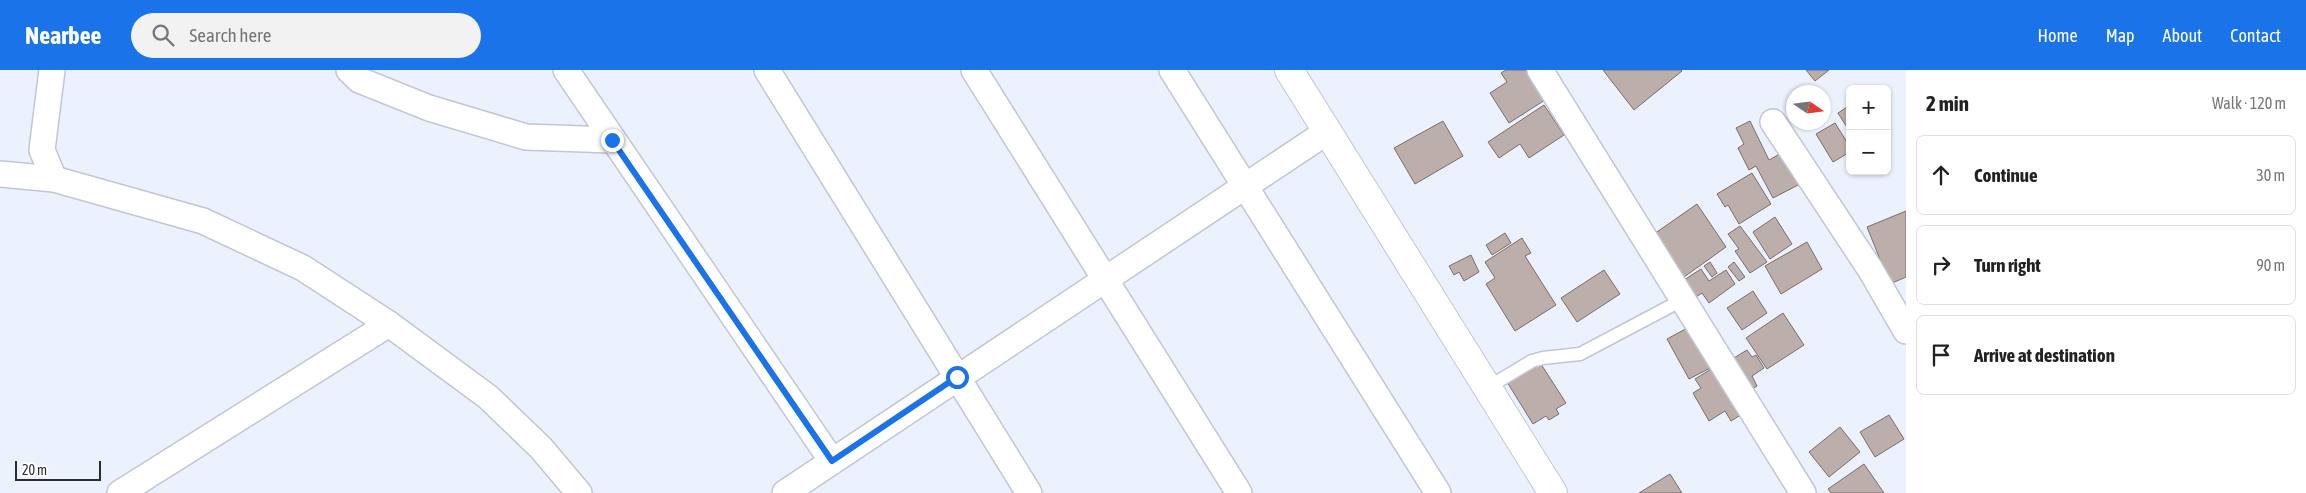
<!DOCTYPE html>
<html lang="en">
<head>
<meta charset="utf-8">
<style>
  :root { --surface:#fff; --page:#f2f2f2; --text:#222; --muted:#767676; --line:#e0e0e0; --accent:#1a73e8 }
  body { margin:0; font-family:"Asap Condensed",sans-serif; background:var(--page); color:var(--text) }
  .controls { position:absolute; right:15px; top:15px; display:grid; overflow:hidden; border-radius:8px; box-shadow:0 1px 4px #0004 }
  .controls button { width:45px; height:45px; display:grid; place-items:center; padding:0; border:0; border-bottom:1px solid var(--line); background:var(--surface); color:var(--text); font:25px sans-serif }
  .compass { position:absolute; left:1786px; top:15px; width:45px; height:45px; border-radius:50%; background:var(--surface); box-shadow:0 1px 4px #0004; rotate:103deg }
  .scale { position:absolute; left:15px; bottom:12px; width:86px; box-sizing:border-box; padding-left:5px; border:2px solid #2a2c31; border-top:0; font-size:14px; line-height:18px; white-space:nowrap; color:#2a2c31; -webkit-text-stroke:4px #fff; paint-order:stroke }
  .stop { position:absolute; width:15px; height:15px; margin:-11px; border:4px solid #1a73e8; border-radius:50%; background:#fff }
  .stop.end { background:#1a73e8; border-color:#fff; box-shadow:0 1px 5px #0008 }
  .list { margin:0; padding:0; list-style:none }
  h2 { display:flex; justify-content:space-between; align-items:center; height:65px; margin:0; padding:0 20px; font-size:21px }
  h2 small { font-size:16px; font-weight:400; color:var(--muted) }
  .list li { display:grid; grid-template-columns:32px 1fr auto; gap:15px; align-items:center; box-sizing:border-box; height:80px; margin:0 10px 10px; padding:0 10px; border:1px solid var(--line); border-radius:8px }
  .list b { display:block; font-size:19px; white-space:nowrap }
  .list em { font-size:16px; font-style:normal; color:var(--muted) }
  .icon { flex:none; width:28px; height:28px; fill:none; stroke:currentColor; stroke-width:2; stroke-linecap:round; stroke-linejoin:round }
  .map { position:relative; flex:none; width:1906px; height:423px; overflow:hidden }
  header { display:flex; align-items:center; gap:30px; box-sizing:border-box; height:70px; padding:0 25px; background:var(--accent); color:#fff }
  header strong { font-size:24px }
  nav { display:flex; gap:28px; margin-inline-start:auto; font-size:18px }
  .search { width:350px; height:45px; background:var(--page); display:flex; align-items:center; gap:12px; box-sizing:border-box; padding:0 18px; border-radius:28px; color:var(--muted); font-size:19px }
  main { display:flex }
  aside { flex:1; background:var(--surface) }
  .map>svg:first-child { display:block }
  .building { fill:#bcaeaa; stroke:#7a6e6a }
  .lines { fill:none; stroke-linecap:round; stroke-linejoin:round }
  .lane-casing { stroke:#c1c6d1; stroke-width:15 }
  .street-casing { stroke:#c1c6d1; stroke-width:28 }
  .secondary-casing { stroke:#c1c6d1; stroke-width:30 }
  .lane { stroke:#fff; stroke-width:12 }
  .street { stroke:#fff; stroke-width:25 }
  .secondary { stroke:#fff; stroke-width:28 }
  .route { stroke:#1a73e8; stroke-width:6 }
</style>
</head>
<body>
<header>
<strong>Nearbee</strong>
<div class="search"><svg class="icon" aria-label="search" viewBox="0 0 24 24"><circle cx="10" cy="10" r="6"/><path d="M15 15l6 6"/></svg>Search here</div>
<nav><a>Home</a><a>Map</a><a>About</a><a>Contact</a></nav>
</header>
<main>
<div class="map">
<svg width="1906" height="423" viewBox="0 0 1906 423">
  <rect width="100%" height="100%" fill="#ecf2fd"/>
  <g class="building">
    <polygon points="1506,0 1526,0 1545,30 1509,53 1490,23 1507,12 1501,3"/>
    <polygon points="1603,0 1681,0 1682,1 1634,40"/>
    <polygon points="1806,0 1829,0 1815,11"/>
    <polygon points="1544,35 1564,65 1529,88 1520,74 1499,88 1488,72"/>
    <polygon points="1850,35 1850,62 1838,43"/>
    <polygon points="1443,51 1463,86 1415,114 1394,78"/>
    <polygon points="1750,51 1769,90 1785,81 1802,113 1773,128 1756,96 1749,100 1738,78 1744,74 1736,58"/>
    <polygon points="1835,53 1850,77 1850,82 1833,92 1816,64"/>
    <polygon points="1752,103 1771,134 1739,154 1728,135 1725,137 1717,124"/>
    <polygon points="1697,134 1726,177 1684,207 1654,164"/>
    <polygon points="1906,141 1906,207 1890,214 1867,157"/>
    <polygon points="1775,147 1792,174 1770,189 1753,162"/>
    <polygon points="1740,156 1767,192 1750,203 1735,181 1739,179 1728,164"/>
    <polygon points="1505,163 1511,173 1492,185 1486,175"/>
    <polygon points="1522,168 1531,183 1525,186 1556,235 1515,261 1486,214 1495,208 1485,192"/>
    <polygon points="1807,172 1822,199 1781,224 1765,196"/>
    <polygon points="1471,185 1479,202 1464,211 1459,202 1454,205 1449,196"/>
    <polygon points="1710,192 1717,203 1712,207 1704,196"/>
    <polygon points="1734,192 1745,207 1739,211 1728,197"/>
    <polygon points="1701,199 1709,211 1726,200 1735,214 1709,233 1702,223 1696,227 1684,210"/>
    <polygon points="1604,200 1620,224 1577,252 1561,228"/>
    <polygon points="1753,221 1767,243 1742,260 1727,238"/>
    <polygon points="1783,243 1804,275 1767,299 1746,268"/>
    <polygon points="1693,255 1714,296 1689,309 1667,269"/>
    <polygon points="1747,280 1752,287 1756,285 1764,298 1752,306 1757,316 1747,322 1729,291"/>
    <polygon points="1539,291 1566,333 1556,339 1559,344 1549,350 1546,346 1533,354 1507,312"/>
    <polygon points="1716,296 1747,341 1731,351 1725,341 1709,351 1693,323 1701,318 1695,309"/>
    <polygon points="1889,345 1904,369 1875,387 1860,362"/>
    <polygon points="1840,357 1860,382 1829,407 1809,382"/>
    <polygon points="1864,394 1884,423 1831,423 1828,419"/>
    <polygon points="1670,404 1682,423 1639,423"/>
  </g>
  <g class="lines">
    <defs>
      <polyline id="lane" points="1487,318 1532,291 1543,288 1580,284 1684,229"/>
      <g id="street">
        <polyline points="52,0 42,80 54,109"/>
        <polyline points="349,0 359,10 429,38 526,67 612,70"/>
        <polyline points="566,0 832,391"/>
        <polyline points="767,0 1029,423"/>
        <polyline points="974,0 1239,423"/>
        <polyline points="1172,0 1438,423"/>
        <polyline points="1540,0 1803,423"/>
        <polyline points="1773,52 1870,199 1906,261"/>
        <polyline points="0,104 54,109 203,151 303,198 389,254 488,327 541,378 579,423"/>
        <polyline points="120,423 389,254"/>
        <polyline points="785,423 1328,61"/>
      </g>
      <polyline id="secondary" points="1289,0 1553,423"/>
    </defs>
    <use href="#lane" class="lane-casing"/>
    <use href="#street" class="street-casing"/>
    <use href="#secondary" class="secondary-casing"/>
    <use href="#lane" class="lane"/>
    <use href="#street" class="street"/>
    <use href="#secondary" class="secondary"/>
  </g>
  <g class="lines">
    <polyline class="route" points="612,70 832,391 957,307"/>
  </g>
</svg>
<div class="controls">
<button>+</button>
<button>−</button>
</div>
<svg class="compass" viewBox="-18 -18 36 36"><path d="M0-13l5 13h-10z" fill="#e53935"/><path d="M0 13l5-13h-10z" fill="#767676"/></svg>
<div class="scale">20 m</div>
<div class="stop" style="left:957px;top:307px"></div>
<div class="stop end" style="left:612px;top:70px"></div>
</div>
<aside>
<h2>2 min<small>Walk · 120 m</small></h2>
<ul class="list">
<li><svg class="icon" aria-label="ahead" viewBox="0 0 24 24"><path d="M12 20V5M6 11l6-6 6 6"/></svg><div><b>Continue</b></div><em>30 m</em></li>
<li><svg class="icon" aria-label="right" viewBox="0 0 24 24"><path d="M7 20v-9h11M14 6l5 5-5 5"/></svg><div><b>Turn right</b></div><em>90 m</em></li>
<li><svg class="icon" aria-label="arrive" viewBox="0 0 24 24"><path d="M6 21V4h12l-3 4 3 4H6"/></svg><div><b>Arrive at destination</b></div></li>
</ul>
</aside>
</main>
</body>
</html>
